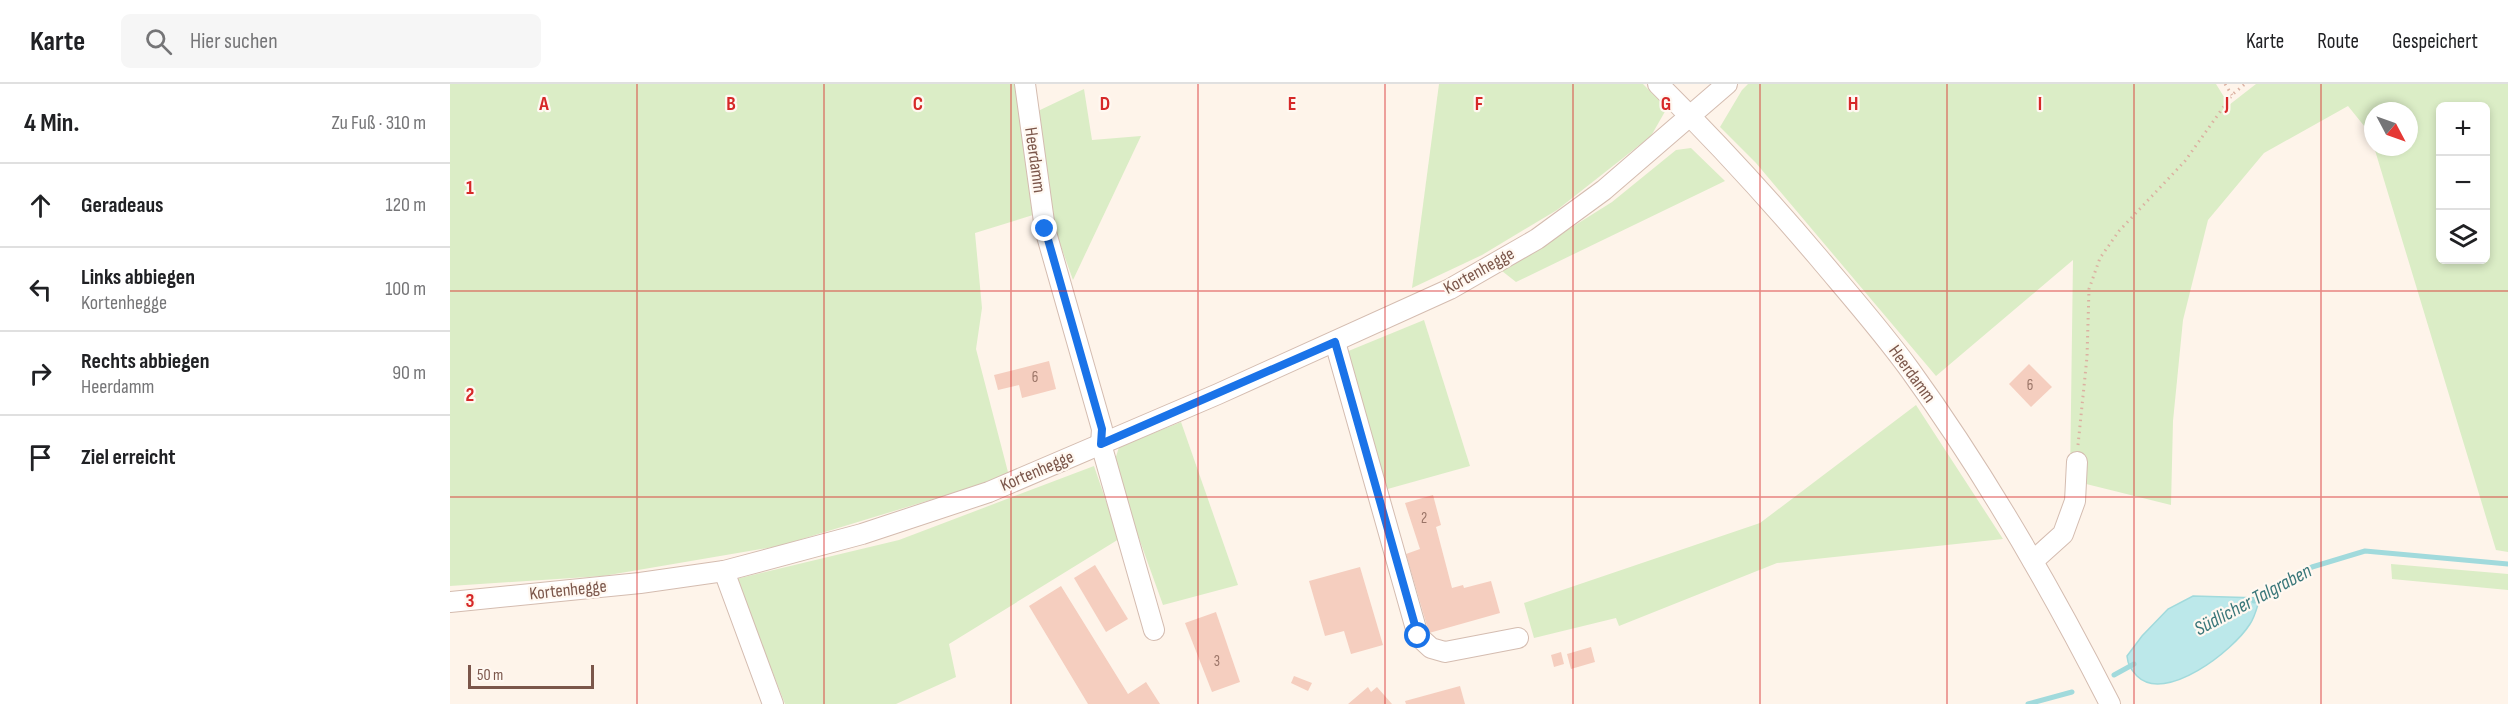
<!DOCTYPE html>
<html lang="de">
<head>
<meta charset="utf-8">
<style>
  :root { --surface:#fff; --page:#f6f6f6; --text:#202124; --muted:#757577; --line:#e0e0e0 }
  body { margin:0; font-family:"Sofia Sans Condensed",sans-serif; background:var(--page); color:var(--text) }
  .controls { position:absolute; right:18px; top:18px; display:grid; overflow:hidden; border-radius:9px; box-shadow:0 3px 9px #0003 }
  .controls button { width:54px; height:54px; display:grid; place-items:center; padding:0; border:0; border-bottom:2px solid var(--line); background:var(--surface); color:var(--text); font:30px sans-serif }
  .compass { position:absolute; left:1914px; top:18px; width:54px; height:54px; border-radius:50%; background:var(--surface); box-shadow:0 3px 9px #0003; rotate:131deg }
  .scale { position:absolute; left:18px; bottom:15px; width:126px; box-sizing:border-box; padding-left:6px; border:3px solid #7b564a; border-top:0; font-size:16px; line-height:21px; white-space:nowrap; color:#7b564a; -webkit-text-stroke:4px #fff8f1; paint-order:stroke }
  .stop { position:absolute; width:18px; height:18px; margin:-14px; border:4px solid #1a73e8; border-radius:50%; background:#fff }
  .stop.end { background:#1a73e8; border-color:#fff; box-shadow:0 2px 6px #0008 }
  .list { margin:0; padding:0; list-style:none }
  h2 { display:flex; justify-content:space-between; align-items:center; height:78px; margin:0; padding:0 24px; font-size:26px }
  h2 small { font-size:20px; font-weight:400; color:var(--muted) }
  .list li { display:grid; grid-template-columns:39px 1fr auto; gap:18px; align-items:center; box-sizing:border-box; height:84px; padding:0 24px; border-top:2px solid var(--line) }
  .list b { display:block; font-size:22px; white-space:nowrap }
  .list p { margin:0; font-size:20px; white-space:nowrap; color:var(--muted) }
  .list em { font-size:20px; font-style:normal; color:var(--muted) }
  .icon { flex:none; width:33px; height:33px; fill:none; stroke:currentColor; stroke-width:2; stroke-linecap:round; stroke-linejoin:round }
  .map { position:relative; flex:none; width:2058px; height:620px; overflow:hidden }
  header { display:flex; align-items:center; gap:36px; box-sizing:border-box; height:84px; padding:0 30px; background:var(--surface); border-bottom:2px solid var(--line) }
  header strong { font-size:28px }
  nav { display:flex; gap:33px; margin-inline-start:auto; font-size:21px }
  .search { width:420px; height:54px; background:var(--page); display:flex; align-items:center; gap:15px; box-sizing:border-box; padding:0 21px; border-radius:9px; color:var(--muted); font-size:22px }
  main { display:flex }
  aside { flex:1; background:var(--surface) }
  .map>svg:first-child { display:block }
  .green { fill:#dbedc6; fill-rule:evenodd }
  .water { fill:#bce8ea; stroke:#a1dadc; stroke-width:1.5 }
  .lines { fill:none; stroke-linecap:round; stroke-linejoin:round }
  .stream { stroke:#a1dadc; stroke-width:5 }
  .building { fill:#f5cebf }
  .minor-casing { stroke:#d4bcb0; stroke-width:22 }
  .path { stroke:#dbb1a1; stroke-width:3; stroke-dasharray:1.5 4.5; stroke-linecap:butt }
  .minor { stroke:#fff; stroke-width:20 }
  .route { stroke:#1a73e8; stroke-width:8 }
  .grid { fill:none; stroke:#d62828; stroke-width:1.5; stroke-opacity:0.55 }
  .labels { text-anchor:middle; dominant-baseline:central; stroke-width:4.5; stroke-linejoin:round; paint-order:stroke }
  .number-label { font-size:15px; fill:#9a7467 }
  .street-label { font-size:18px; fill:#7b564a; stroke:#fff8f1 }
  .water-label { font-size:20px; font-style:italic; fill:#397679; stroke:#fff8f1 }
  .grid-label { font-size:20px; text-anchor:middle; font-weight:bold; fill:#d62828; stroke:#fff8f1; stroke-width:4.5; stroke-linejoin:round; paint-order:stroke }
</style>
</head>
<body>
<header>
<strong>Karte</strong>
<div class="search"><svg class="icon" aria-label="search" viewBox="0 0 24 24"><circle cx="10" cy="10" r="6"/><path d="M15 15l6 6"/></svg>Hier suchen</div>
<nav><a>Karte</a><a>Route</a><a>Gespeichert</a></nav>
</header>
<main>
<aside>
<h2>4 Min.<small>Zu Fuß · 310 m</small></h2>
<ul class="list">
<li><svg class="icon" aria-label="ahead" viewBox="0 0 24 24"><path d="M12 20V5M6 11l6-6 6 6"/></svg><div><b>Geradeaus</b></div><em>120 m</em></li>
<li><svg class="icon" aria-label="left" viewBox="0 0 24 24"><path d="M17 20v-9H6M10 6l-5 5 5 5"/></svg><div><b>Links abbiegen</b><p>Kortenhegge</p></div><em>100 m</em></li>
<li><svg class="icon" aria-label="right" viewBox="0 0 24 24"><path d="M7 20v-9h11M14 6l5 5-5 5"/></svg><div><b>Rechts abbiegen</b><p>Heerdamm</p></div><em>90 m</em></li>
<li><svg class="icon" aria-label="arrive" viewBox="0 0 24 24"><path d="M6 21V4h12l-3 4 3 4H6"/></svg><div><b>Ziel erreicht</b></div></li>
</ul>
</aside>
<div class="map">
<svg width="2058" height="620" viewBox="0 0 2058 620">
  <rect width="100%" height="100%" fill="#fef4ea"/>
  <g class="green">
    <polygon points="0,0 566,0 583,131 525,149 532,224 526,265 559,392 329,462 153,492 0,502"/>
    <polygon points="989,0 1193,0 1217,24 1201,52 1107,126 1032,171 962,204"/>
    <path d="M 1298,0 L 1766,0 L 1779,21 L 1806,0 L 2058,0 L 2058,468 L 2046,466 L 1924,63 L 1959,63 L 1959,27 L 1923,27 L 1923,61 L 1919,48 L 1898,22 L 1814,69 L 1758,136 L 1733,236 L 1723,337 L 1721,421 L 1620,396 L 1623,176 L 1486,292 L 1306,79 L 1270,43 L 1292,6 ZM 1990,22 L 2036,22 L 2036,176 L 1990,176 Z"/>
    <polygon points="634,5 642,56 691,52 623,196 604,143 588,27"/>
    <polygon points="1241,64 1275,97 1066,198 1052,187 1162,118 1226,66"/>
    <polygon points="974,236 1020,382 934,406 896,268"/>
    <polygon points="1466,321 1553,455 1327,479 1169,542 1166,534 1084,554 1074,519 1310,439"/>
    <polygon points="731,338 788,501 713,521 663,382 669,363"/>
    <polygon points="644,382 669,455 499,560 506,593 446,620 335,620 286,495 449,456"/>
    <polygon points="1941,480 2058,490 2058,506 1942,495"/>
  </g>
  <path class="water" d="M 1743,512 L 1810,514 C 1807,523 1805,533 1800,540 C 1783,567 1715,620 1687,592 C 1681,585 1678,582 1677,572 L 1692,552 L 1718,525 Z"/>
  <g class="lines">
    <g class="stream">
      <polyline points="1804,517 1862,483 1915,467 2058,480"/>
      <polyline points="1664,591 1684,580"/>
      <polyline points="1578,620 1622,608"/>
    </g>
  </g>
  <g class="building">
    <polygon points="599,277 606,305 572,314 569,301 548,306 544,291"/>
    <polygon points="1579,280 1602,303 1581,323 1559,300"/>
    <polygon points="983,411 991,441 986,443 1002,504 1013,501 1014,504 1041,497 1050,529 979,549 956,470 970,465 955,419"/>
    <polygon points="645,481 678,535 656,548 624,494"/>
    <polygon points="910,483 933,561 901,570 894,547 875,552 859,497"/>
    <polygon points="611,502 678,610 696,598 710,620 638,620 579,522"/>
    <polygon points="766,528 790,598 762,608 735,539"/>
    <polygon points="1141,563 1145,578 1121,585 1117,570"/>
    <polygon points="1111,568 1114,580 1104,583 1101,571"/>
    <polygon points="844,592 862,599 858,607 841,599"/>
    <polygon points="1010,602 1015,620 956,620 955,617"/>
    <polygon points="918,603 921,608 927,603 942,620 898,620"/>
  </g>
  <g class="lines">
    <defs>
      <g id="minor">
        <polyline points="575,0 595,145 652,345 651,360 704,546"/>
        <path d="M 1208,0 C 1264,55 1317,113 1368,173 C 1399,210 1431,246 1460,286 C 1536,391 1601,504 1660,620"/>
        <polyline points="885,258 968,552 981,564 995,568 1068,554"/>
        <polyline points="1583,477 1613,450 1625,417 1627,378"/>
        <polyline points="274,487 323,620"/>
        <polyline points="0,518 190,499 274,487 412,450 539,408 768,310 1000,205 1087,155 1154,106 1277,0"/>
      </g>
    </defs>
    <use href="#minor" class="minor-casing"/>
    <g class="path">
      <polyline points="1775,0 1782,11"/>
      <polyline points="1628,361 1637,273 1639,205 1650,174 1669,147 1735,77 1782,11 1795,0"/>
    </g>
    <use href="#minor" class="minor"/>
  </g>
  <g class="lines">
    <polyline class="route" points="595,145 652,345 651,360 885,258 968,552"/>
  </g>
  <path class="grid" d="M 187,0 L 187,620M 374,0 L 374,620M 561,0 L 561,620M 748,0 L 748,620M 935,0 L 935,620M 1123,0 L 1123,620M 1310,0 L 1310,620M 1497,0 L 1497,620M 1684,0 L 1684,620M 1871,0 L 1871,620M 0,207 L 2058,207M 0,413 L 2058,413"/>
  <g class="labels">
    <g class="number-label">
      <text x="585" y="293">6</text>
      <text x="1580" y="301">6</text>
      <text x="974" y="434">2</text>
      <text x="767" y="577">3</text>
    </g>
    <g class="street-label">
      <text transform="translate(585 76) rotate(82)">Heerdamm</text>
      <text transform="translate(1029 187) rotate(-29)">Kortenhegge</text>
      <text transform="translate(1462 290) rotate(54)">Heerdamm</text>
      <text transform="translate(587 387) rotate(-23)">Kortenhegge</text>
      <text transform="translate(118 506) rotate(-6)">Kortenhegge</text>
    </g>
    <g class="water-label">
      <text transform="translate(1803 516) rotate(-28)">Südlicher Talgraben</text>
    </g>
  </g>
  <g class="grid-label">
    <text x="94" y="26">A</text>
    <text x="281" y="26">B</text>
    <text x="468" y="26">C</text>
    <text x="655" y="26">D</text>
    <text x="842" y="26">E</text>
    <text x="1029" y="26">F</text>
    <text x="1216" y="26">G</text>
    <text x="1403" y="26">H</text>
    <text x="1590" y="26">I</text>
    <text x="1777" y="26">J</text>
    <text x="20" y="110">1</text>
    <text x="20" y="317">2</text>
    <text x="20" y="523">3</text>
  </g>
</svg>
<div class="controls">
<button>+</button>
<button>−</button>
<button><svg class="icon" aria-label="layers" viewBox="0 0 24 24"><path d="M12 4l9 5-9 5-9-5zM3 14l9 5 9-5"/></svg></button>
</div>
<svg class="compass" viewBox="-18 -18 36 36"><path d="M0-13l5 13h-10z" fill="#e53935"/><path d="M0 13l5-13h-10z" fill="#757577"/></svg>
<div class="scale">50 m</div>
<div class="stop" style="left:968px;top:552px"></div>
<div class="stop end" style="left:595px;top:145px"></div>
</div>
</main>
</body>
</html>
